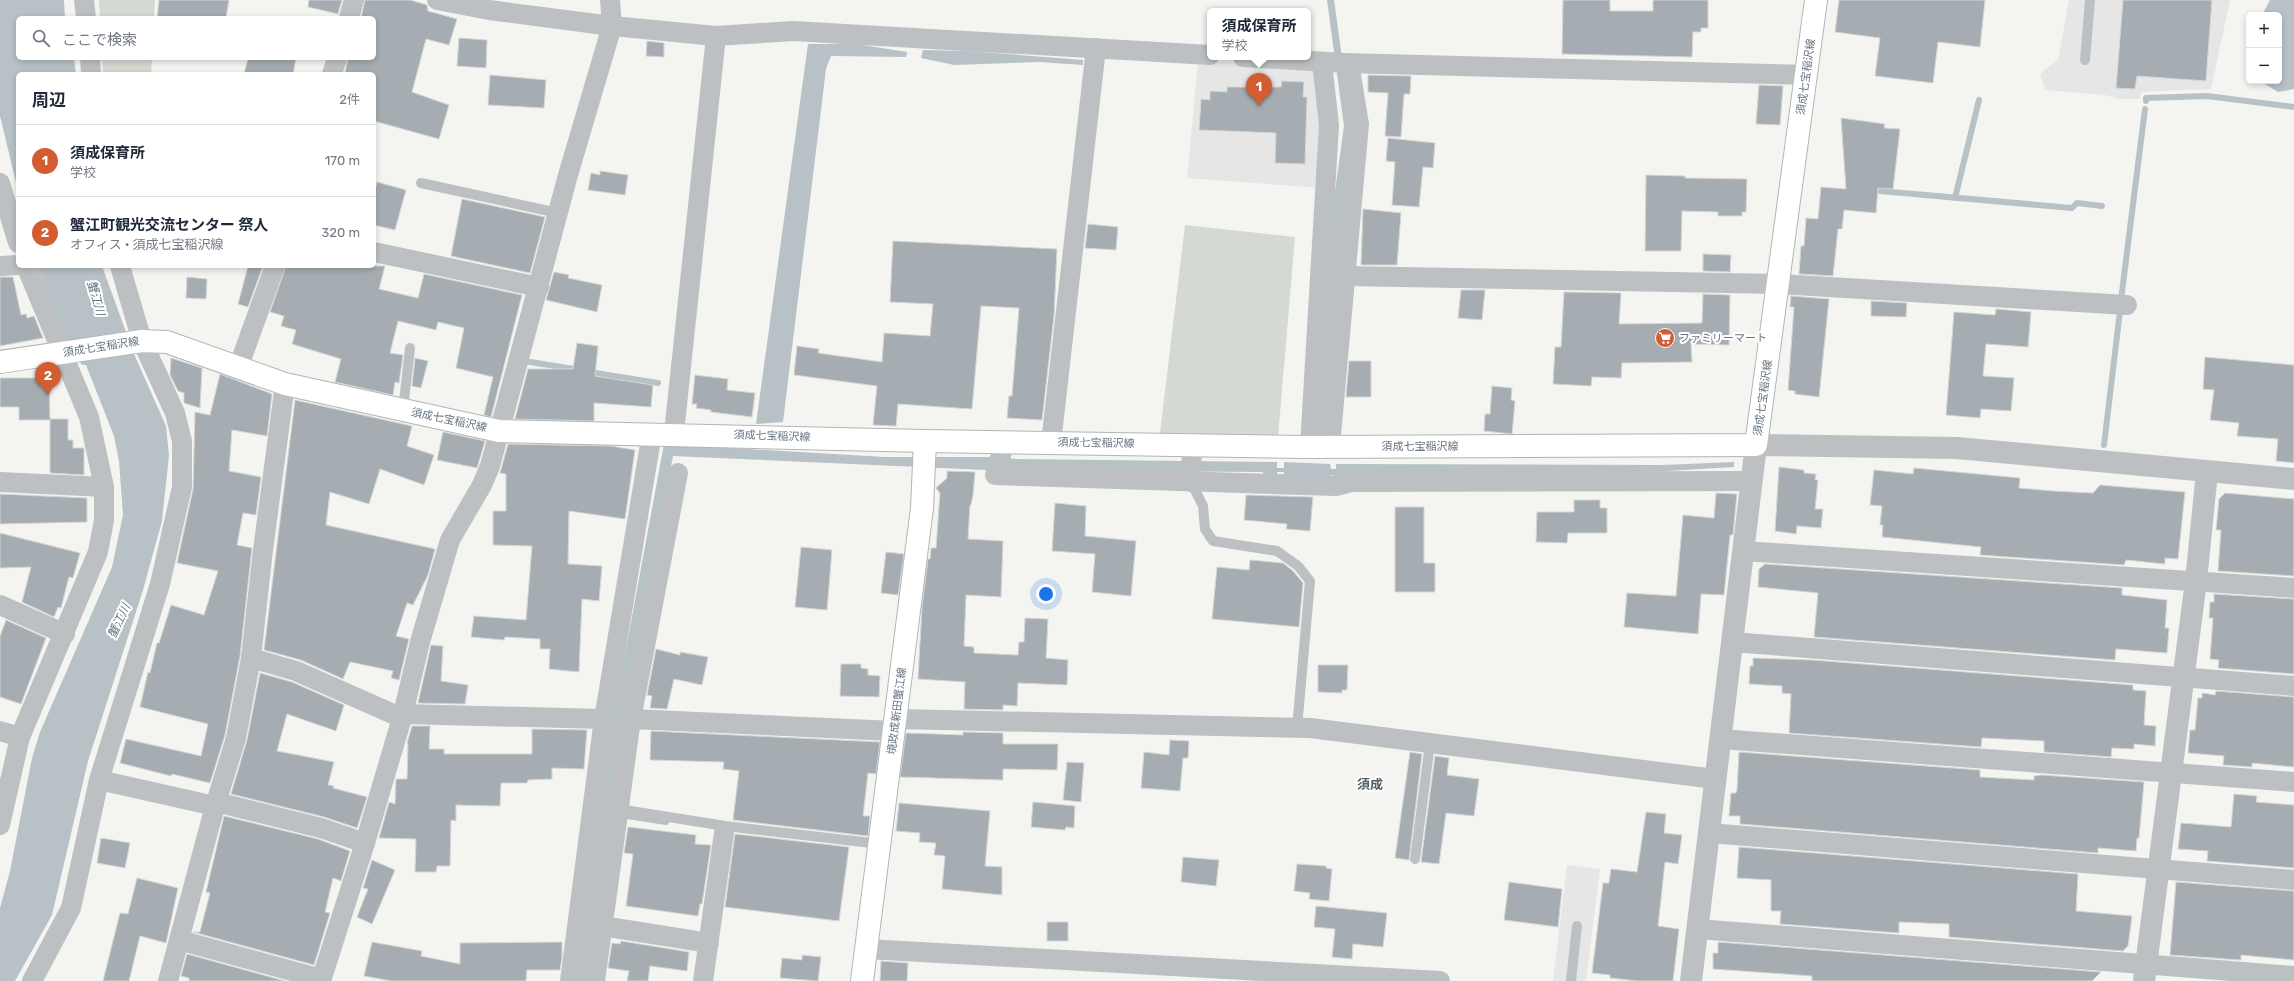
<!DOCTYPE html>
<html lang="ja">
<head>
<meta charset="utf-8">
<style>
  :root { --surface:#fff; --page:#f2f2f3; --text:#1f2937; --muted:#747a83; --line:#e0e1e3; --accent:#d45c31 }
  body { margin:0; font-family:Rubik,"Noto Sans JP",sans-serif; background:var(--page); color:var(--text) }
  .controls { position:absolute; right:12px; top:12px; display:grid; overflow:hidden; border-radius:6px; box-shadow:0 2px 6px #0003 }
  .controls button { width:36px; height:36px; display:grid; place-items:center; padding:0; border:0; border-bottom:1px solid var(--line); background:var(--surface); color:var(--text); font:20px sans-serif }
  .you { position:absolute; left:1046px; top:594px; width:14px; height:14px; margin:-10px; border:3px solid #fff; border-radius:50%; background:#1a73e8; box-shadow:0 0 0 6px #1a73e833 }
  .badge { display:grid; place-items:center; width:26px; height:26px; border-radius:50%; background:var(--accent); color:#fff; font-size:13px; font-weight:700 }
  .pin { position:absolute; translate:-50% -33px; filter:drop-shadow(0 1px 2px #0008) }
  .pin::after { content:''; position:absolute; top:21px; width:14px; height:12px; background:inherit; clip-path:polygon(0 0,100% 0,50% 100%) }
  .popup { position:absolute; left:1207px; top:8px; width:104px; height:52px; box-sizing:border-box; display:grid; place-content:center; border-radius:6px; background:var(--surface); filter:drop-shadow(0 1px 3px #0005); font-size:13px; white-space:nowrap; color:var(--muted) }
  .popup b { font-size:15px; color:var(--text) }
  .popup::after { content:''; position:absolute; left:50%; top:100%; margin-left:-8px; border:8px solid transparent; border-top-color:var(--surface) }
  .list { margin:0; padding:0; list-style:none }
  h2 { display:flex; justify-content:space-between; align-items:center; height:52px; margin:0; padding:0 16px; font-size:17px }
  h2 small { font-size:13px; font-weight:400; color:var(--muted) }
  .list li { display:grid; grid-template-columns:26px 1fr auto; gap:12px; align-items:center; box-sizing:border-box; height:72px; padding:0 16px; border-top:1px solid var(--line) }
  .list b { display:block; font-size:15px; white-space:nowrap }
  .list p { margin:0; font-size:13px; white-space:nowrap; color:var(--muted) }
  .list em { font-size:13px; font-style:normal; color:var(--muted) }
  .icon { flex:none; width:22px; height:22px; fill:none; stroke:currentColor; stroke-width:2; stroke-linecap:round; stroke-linejoin:round }
  .map { position:relative; flex:none; width:2294px; height:981px; overflow:hidden }
  .search { position:absolute; background:var(--surface); box-shadow:0 2px 6px #0003; left:16px; top:16px; width:360px; height:44px; display:flex; align-items:center; gap:10px; box-sizing:border-box; padding:0 14px; border-radius:6px; color:var(--muted); font-size:15px }
  .panel { position:absolute; background:var(--surface); box-shadow:0 2px 6px #0003; left:16px; top:72px; width:360px; height:196px; border-radius:6px }
  .map>svg:first-child { display:block }
  .built { fill:#e5e6e5 }
  .green { fill:#d4d9d1 }
  .water { fill:#b7c1c6 }
  .lines { fill:none; stroke-linecap:round; stroke-linejoin:round }
  .stream { stroke:#b7c1c6; stroke-width:6 }
  .building { fill:#a6adb2; stroke:#d6d6d4 }
  .secondary-casing { stroke:#b1b5b9; stroke-width:24 }
  .service { stroke:#bcc0c3; stroke-width:10 }
  .minor { stroke:#bcc0c3; stroke-width:20 }
  .tertiary { stroke:#bcc0c3; stroke-width:22 }
  .secondary { stroke:#fff; stroke-width:22 }
  .labels { text-anchor:middle; dominant-baseline:central; stroke-width:4; stroke-linejoin:round; paint-order:stroke }
  .street-label { font-size:11px; fill:#667480; stroke:#fff }
  .poi-label { font-size:11px; fill:#667480; stroke:#fff; text-anchor:start }
  .water-label { font-size:12px; font-style:italic; fill:#62757d; stroke:#fff }
  .quarter-label { font-size:13px; font-weight:bold; fill:#535d66; stroke:#fff }
</style>
</head>
<body>
<div class="map">
<svg width="2294" height="981" viewBox="0 0 2294 981">
  <rect width="100%" height="100%" fill="#f4f5f1"/>
  <g class="built">
    <polygon points="2069,0 2230,0 2211,89 2141,92 2140,99 2119,99 2105,95 2045,90 2040,74 2058,60"/>
    <polygon points="1198,61 1266,63 1322,70 1321,188 1187,178"/>
    <polygon points="1567,865 1600,869 1586,981 1553,981"/>
  </g>
  <g class="green">
    <polygon points="99,0 155,0 154,18 100,18"/>
    <polygon points="102,58 152,58 151,74 103,74"/>
    <polygon points="1185,225 1295,237 1278,437 1160,433"/>
  </g>
  <g class="water">
    <polygon points="0,0 64,0 65,18 18,18 18,58 74,58 76,74 18,74 18,191 0,116"/>
    <polygon points="1327,0 1334,0 1351,123 1328,436 1319,436 1332,213 1344,126"/>
    <polygon points="2270,0 2294,0 2294,89 2278,92 2265,84 2253,81 2279,81 2279,15 2262,15"/>
    <polygon points="808,44 856,44 907,52 906,57 831,56 826,69 783,422 756,424"/>
    <polygon points="923,50 969,51 1083,60 1083,65 1039,62 954,65 921,58"/>
    <polygon points="37,266 102,266 134,354 166,426 169,455 162,521 143,590 88,761 52,915 15,981 0,981 0,908 10,871 32,758 40,732 112,567 123,515 119,461 114,436 86,365 82,365 65,338"/>
    <polygon points="664,444 884,457 994,457 1017,459 1277,462 1277,468 1284,468 1284,462 1330,464 1331,469 1336,469 1336,464 1662,465 1734,462 1734,467 1650,472 1350,472 1336,476 1331,475 1331,481 1284,479 1284,472 1277,472 1277,479 1269,479 1262,472 986,470 673,456 623,718 589,981 578,981 613,719"/>
  </g>
  <g class="lines">
    <g class="stream">
      <polyline points="2146,101 2146,98 2207,96 2294,107"/>
      <polyline points="1880,191 2072,208 2077,203 2102,206"/>
      <polyline points="1955,198 1979,100"/>
      <polyline points="2121,300 2145,109"/>
      <polyline points="524,361 580,370"/>
      <polyline points="589,372 658,383"/>
      <polyline points="2104,445 2120,311"/>
      <polyline points="627,816 666,822"/>
    </g>
  </g>
  <g class="building">
    <polygon points="159,0 229,0 226,18 157,18"/>
    <polygon points="309,0 342,0 338,14 308,7"/>
    <polygon points="365,0 410,0 427,5 428,11 457,19 449,45 426,39 412,92 449,105 439,139 374,121 374,74 353,74 345,72 348,58 374,58 374,18 361,18"/>
    <polygon points="1563,0 1610,0 1610,11 1653,11 1653,0 1708,0 1708,28 1701,28 1701,32 1693,32 1692,57 1562,54"/>
    <polygon points="1839,0 1985,0 1980,47 1938,42 1933,83 1875,76 1880,38 1835,32"/>
    <polygon points="2123,0 2212,0 2206,81 2137,76 2135,89 2116,88"/>
    <polygon points="459,38 487,40 486,68 457,66"/>
    <polygon points="647,41 664,43 664,57 646,56"/>
    <polygon points="248,58 296,58 293,74 244,74"/>
    <polygon points="490,75 546,80 544,108 488,105"/>
    <polygon points="1368,75 1411,76 1410,94 1404,94 1401,137 1385,136 1388,93 1368,92"/>
    <polygon points="1282,81 1304,82 1303,97 1307,97 1305,164 1275,163 1276,133 1199,130 1201,99 1210,100 1210,91 1227,92 1227,87 1281,87"/>
    <polygon points="1759,85 1783,86 1780,125 1756,124"/>
    <polygon points="1841,118 1885,124 1884,128 1900,129 1893,189 1878,188 1876,213 1844,210 1842,229 1838,229 1833,276 1799,274 1801,246 1804,246 1806,218 1818,219 1821,187 1846,189"/>
    <polygon points="1388,138 1435,143 1433,168 1423,167 1419,207 1392,205 1395,162 1386,161"/>
    <polygon points="600,171 628,175 625,195 588,190 591,173 600,175"/>
    <polygon points="1646,175 1685,176 1685,178 1747,179 1746,212 1742,212 1742,216 1718,216 1718,212 1682,211 1681,251 1645,251"/>
    <polygon points="377,182 406,190 395,230 374,225 374,194"/>
    <polygon points="462,199 545,217 530,273 451,256"/>
    <polygon points="1363,209 1401,213 1397,265 1361,265"/>
    <polygon points="1088,224 1118,227 1116,250 1085,248"/>
    <polygon points="893,241 1057,249 1054,316 1042,420 1007,418 1009,396 1012,396 1019,308 981,306 972,409 898,404 896,426 873,425 877,386 794,375 797,346 819,349 818,353 882,362 884,333 930,336 933,304 890,302"/>
    <polygon points="1703,254 1731,255 1730,272 1703,271"/>
    <polygon points="248,266 263,266 248,307 238,304"/>
    <polygon points="286,266 385,266 379,289 418,298 424,274 522,295 491,417 484,415 493,377 456,368 464,328 438,322 436,330 398,321 390,353 403,355 399,383 395,382 393,395 335,382 341,359 292,344 296,330 281,326 284,316 270,312"/>
    <polygon points="554,272 569,275 568,278 602,285 597,312 546,300"/>
    <polygon points="0,277 13,277 21,315 26,314 27,318 34,316 43,338 0,346"/>
    <polygon points="187,277 207,279 206,299 186,298"/>
    <polygon points="1461,290 1485,290 1482,320 1458,318"/>
    <polygon points="1564,292 1621,293 1619,324 1702,323 1703,294 1730,295 1729,345 1691,344 1692,362 1622,363 1621,378 1592,377 1591,386 1553,384 1555,347 1561,347"/>
    <polygon points="1791,296 1829,299 1819,397 1795,394 1795,391 1788,390 1794,307 1790,307"/>
    <polygon points="1871,301 1907,303 1906,317 1871,316"/>
    <polygon points="1996,309 2031,312 2028,347 1986,344 1983,376 2014,378 2011,411 1981,409 1980,418 1946,415 1954,312 1995,315"/>
    <polygon points="577,343 598,346 595,376 653,385 651,407 594,403 594,421 515,419 528,369 573,369"/>
    <polygon points="2205,357 2294,365 2294,463 2276,461 2278,439 2237,436 2239,423 2210,420 2214,390 2203,389"/>
    <polygon points="171,358 202,368 200,408 184,403 184,393 178,391 170,375"/>
    <polygon points="415,358 428,361 421,388 412,386"/>
    <polygon points="1349,361 1371,361 1371,397 1346,397"/>
    <polygon points="220,374 272,394 267,436 232,430 229,471 261,477 256,515 243,513 237,545 252,548 240,656 225,735 210,783 172,774 171,776 120,763 126,739 201,756 208,724 140,707 148,672 150,673 157,643 159,643 171,605 204,615 218,571 177,563 193,489 195,412 210,415"/>
    <polygon points="695,375 728,379 727,390 755,393 752,417 711,412 711,410 696,408 697,404 692,404"/>
    <polygon points="0,378 49,378 50,419 68,419 68,440 73,440 73,448 84,448 84,475 50,473 50,420 19,420 19,407 0,407"/>
    <polygon points="1492,386 1512,388 1511,400 1515,401 1512,434 1484,431 1485,414 1490,414"/>
    <polygon points="295,400 412,426 407,446 434,455 424,485 380,469 369,504 330,492 326,525 435,549 428,575 413,605 407,603 396,636 409,639 399,680 391,678 393,671 350,662 343,679 301,660 264,650"/>
    <polygon points="443,432 485,441 477,468 437,460"/>
    <polygon points="508,444 611,446 635,450 625,519 569,511 568,564 602,566 599,601 582,599 579,672 549,669 550,649 540,649 540,639 505,637 504,640 471,637 474,616 526,620 532,546 493,545 493,511 506,511 506,474 500,473"/>
    <polygon points="1779,467 1804,470 1804,473 1816,474 1815,480 1818,480 1815,509 1823,509 1821,528 1797,526 1796,534 1775,531"/>
    <polygon points="1914,468 2020,478 2019,488 2053,491 2093,493 2100,485 2185,492 2178,559 2165,558 2165,564 2126,560 2124,565 1980,555 1981,547 1882,537 1883,525 1880,525 1882,506 1870,505 1874,470 1913,474"/>
    <polygon points="947,471 975,472 973,495 971,505 970,505 968,539 1003,541 1001,597 966,595 964,646 974,647 974,653 1018,655 1019,642 1024,642 1025,618 1048,619 1046,658 1068,660 1067,685 1018,683 1017,706 1003,705 1003,710 964,709 965,682 918,679 922,607 928,559 930,559 931,548 936,548 940,493 936,488 947,478"/>
    <polygon points="1716,493 1737,494 1733,535 1730,535 1724,595 1701,594 1698,634 1624,627 1627,593 1676,596 1683,515 1714,518"/>
    <polygon points="2225,493 2294,499 2294,576 2218,571 2221,530 2216,530 2219,499"/>
    <polygon points="0,494 87,498 87,522 0,524"/>
    <polygon points="1246,495 1313,497 1310,531 1286,529 1287,524 1244,520"/>
    <polygon points="1574,500 1600,500 1600,508 1607,508 1607,533 1568,533 1567,543 1536,542 1537,512 1574,512"/>
    <polygon points="1055,503 1086,506 1085,536 1136,541 1131,596 1092,592 1095,554 1052,551"/>
    <polygon points="1395,507 1424,507 1424,563 1435,563 1435,592 1395,592"/>
    <polygon points="0,533 80,553 73,578 69,577 61,608 58,607 54,617 22,602 31,567 0,568"/>
    <polygon points="801,547 832,550 827,610 795,607"/>
    <polygon points="886,552 904,554 898,595 881,593"/>
    <polygon points="1250,560 1283,563 1293,571 1303,583 1299,627 1212,619 1217,567 1249,570"/>
    <polygon points="1765,564 2122,588 2122,595 2167,600 2165,628 2169,628 2167,653 2116,649 2115,660 1814,637 1818,593 1758,587 1759,569"/>
    <polygon points="2214,594 2294,599 2294,674 2218,668 2219,660 2210,659 2213,618 2209,618 2210,602 2214,602"/>
    <polygon points="6,620 46,638 21,704 0,697 0,636"/>
    <polygon points="431,645 443,646 441,681 468,685 465,704 418,703"/>
    <polygon points="656,649 680,655 680,652 708,657 702,685 674,679 667,709 650,708 652,696 647,695"/>
    <polygon points="1753,658 1812,660 2133,685 2133,690 2146,691 2144,725 2156,726 2155,746 2134,744 2134,749 2112,748 2111,757 2044,752 2044,741 1982,738 1981,747 1789,733 1791,694 1782,693 1782,686 1749,684 1750,666 1753,666"/>
    <polygon points="841,664 861,664 861,668 868,669 868,675 880,676 879,697 840,696"/>
    <polygon points="1318,665 1348,665 1347,690 1342,690 1342,693 1318,692"/>
    <polygon points="260,673 292,682 344,705 336,731 287,714 277,751 334,762 328,785 334,786 333,788 367,797 357,828 324,817 231,794 247,740"/>
    <polygon points="2216,691 2294,697 2294,767 2252,763 2252,767 2223,765 2224,756 2188,753 2190,730 2195,730 2198,698 2202,698 2202,693 2215,695"/>
    <polygon points="412,726 430,726 429,749 444,749 444,754 532,754 532,729 587,730 584,769 552,768 552,779 528,780 527,783 501,783 500,806 456,805 456,821 451,820 450,866 437,866 436,872 415,872 416,839 379,838 389,802 395,804 396,779 407,779 408,744 407,743"/>
    <polygon points="651,731 880,742 876,774 868,773 863,816 870,816 868,836 733,820 739,771 723,769 724,762 650,760"/>
    <polygon points="963,732 1003,733 1003,744 1058,744 1057,770 1003,769 1003,780 900,777 906,733 963,735"/>
    <polygon points="1170,740 1189,741 1188,758 1183,758 1180,791 1141,788 1144,752 1169,755"/>
    <polygon points="1410,752 1422,754 1409,860 1395,858"/>
    <polygon points="1739,752 1980,770 1980,777 2034,780 2034,776 2042,775 2144,782 2139,838 2137,838 2136,851 2098,848 2098,853 1740,824 1740,816 1729,816 1731,793 1736,793 1737,790"/>
    <polygon points="1435,756 1449,758 1447,775 1479,779 1474,816 1446,813 1439,864 1421,862"/>
    <polygon points="1067,762 1084,763 1081,802 1063,800"/>
    <polygon points="2234,794 2257,796 2256,802 2294,805 2294,868 2207,861 2208,851 2178,849 2181,823 2231,827"/>
    <polygon points="1033,802 1075,806 1074,828 1066,827 1065,830 1031,827"/>
    <polygon points="899,803 990,811 985,866 1002,867 1002,895 942,889 945,856 934,855 936,843 919,842 920,833 896,831"/>
    <polygon points="1646,812 1666,814 1664,833 1682,835 1678,864 1665,862 1658,926 1679,929 1673,981 1638,981 1610,978 1610,975 1592,973 1603,883 1609,883 1611,869 1637,872"/>
    <polygon points="224,816 318,839 350,851 341,881 333,878 325,912 330,913 314,965 193,932 200,932 210,893 206,892"/>
    <polygon points="628,827 696,835 695,844 711,845 702,904 700,904 698,916 626,906 633,854 624,853"/>
    <polygon points="735,834 849,847 839,921 725,907"/>
    <polygon points="101,838 130,843 125,868 97,863"/>
    <polygon points="1739,847 2078,874 2076,911 2132,916 2128,946 2123,951 1949,937 1949,924 1899,922 1899,933 1780,924 1781,911 1771,911 1771,880 1737,878"/>
    <polygon points="1183,857 1219,860 1216,886 1181,882"/>
    <polygon points="372,860 395,870 372,924 357,917 368,889 363,888"/>
    <polygon points="1297,864 1326,866 1326,868 1332,869 1329,901 1309,899 1310,893 1294,891"/>
    <polygon points="137,878 178,888 166,943 140,936 129,981 103,981 120,913 128,914"/>
    <polygon points="1509,882 1562,889 1558,927 1504,920"/>
    <polygon points="2176,882 2294,891 2294,960 2241,955 2241,960 2170,955"/>
    <polygon points="1316,906 1387,913 1383,947 1353,944 1352,959 1332,957 1335,929 1314,927"/>
    <rect x="1047" y="922" width="21" height="19"/>
    <polygon points="621,941 689,952 687,971 650,966 648,981 627,981 629,971 608,968 612,943 620,944"/>
    <polygon points="372,942 422,951 421,956 460,964 460,943 562,942 562,957 560,970 527,970 526,981 391,981 364,976"/>
    <polygon points="1718,942 2101,972 2092,981 1812,981 1812,976 1713,969 1713,953 1718,953"/>
    <polygon points="187,954 285,981 189,981 189,978 181,976"/>
    <polygon points="802,955 821,957 818,981 780,978 782,958 802,960"/>
    <polygon points="881,961 908,963 907,981 880,981"/>
  </g>
  <g class="lines">
    <defs>
      <g id="secondary">
        <polyline points="0,362 142,341 167,342 285,384 499,431 925,441 1310,447 1756,445 1816,0"/>
        <polyline points="862,981 922,508 925,441"/>
      </g>
    </defs>
    <use href="#secondary" class="secondary-casing"/>
    <g class="service">
      <polyline points="2085,60 2090,0"/>
      <polyline points="421,183 558,213"/>
      <polyline points="403,410 410,348"/>
      <polyline points="1191,482 1203,506 1205,529 1213,541 1277,551 1298,566 1310,581 1297,728"/>
      <polyline points="618,809 725,826 880,844"/>
      <polyline points="1415,859 1430,744"/>
      <polyline points="1571,981 1577,926"/>
    </g>
    <g class="minor">
      <polyline points="84,0 86,18"/>
      <polyline points="437,0 489,10 612,26 716,36 793,31 1210,55"/>
      <polyline points="349,18 354,0"/>
      <polyline points="1243,57 1345,63 1807,75"/>
      <polyline points="90,58 91,74"/>
      <polyline points="332,74 337,58"/>
      <polyline points="0,183 18,243"/>
      <polyline points="374,252 539,287"/>
      <polyline points="0,266 18,265"/>
      <polyline points="1345,276 1779,284 2127,305"/>
      <polyline points="238,368 275,266"/>
      <polyline points="674,433 716,36"/>
      <polyline points="1005,442 995,475 1336,486 1351,482 1752,481"/>
      <polyline points="1051,443 1096,48"/>
      <polyline points="1330,446 1359,124 1349,63"/>
      <polyline points="1310,447 1329,125 1322,62"/>
      <polyline points="0,482 104,487"/>
      <polyline points="1191,482 1192,445"/>
      <polyline points="1743,551 2294,588"/>
      <polyline points="0,605 65,634"/>
      <polyline points="1732,642 2294,686"/>
      <polyline points="251,658 296,671 402,718"/>
      <polyline points="403,714 604,719"/>
      <polyline points="631,719 678,473"/>
      <polyline points="896,719 1310,728 1715,779"/>
      <polyline points="0,731 20,737"/>
      <polyline points="1720,739 2294,782"/>
      <polyline points="99,780 215,806"/>
      <polyline points="216,802 321,828 365,843"/>
      <polyline points="0,825 20,737 98,552 104,520 104,487 89,417 26,266"/>
      <polyline points="1709,833 2294,880"/>
      <polyline points="602,926 709,943"/>
      <polyline points="1697,929 2294,976"/>
      <polyline points="179,940 321,979"/>
      <polyline points="867,949 1440,981"/>
      <polyline points="32,981 71,908 99,780 160,584 182,487 182,441 175,413 142,341 120,266"/>
      <polyline points="168,981 215,806 236,738 251,658 263,550 285,384"/>
      <polyline points="321,981 365,843 402,718 420,642 450,540 482,485 490,466 568,175 612,26 610,0"/>
      <polyline points="570,981 604,719 652,433"/>
      <polyline points="595,981 631,719 894,731"/>
      <polyline points="703,981 724,833"/>
    </g>
    <g class="tertiary">
      <polyline points="1691,981 1756,445 1957,448 2294,479"/>
      <polyline points="2144,981 2196,581 2207,472"/>
    </g>
    <use href="#secondary" class="secondary"/>
  </g>
  <defs>
    <symbol id="supermarket-disc" viewBox="-11 -11 22 22"><circle r="9.5" fill="#d45c31" stroke="#fff"/><path d="M-6-5.5h2.5l.6 2H6L4.5 2H-2.5L-4.4-4H-6ZM-1.5 3.2a1.3 1.3 0 1 0 .1 0ZM3 3.2a1.3 1.3 0 1 0 .1 0Z" fill="#fff"/></symbol>
  </defs>
  <g fill-rule="evenodd">
    <use href="#supermarket-disc" x="1654" y="327" width="22" height="22"/>
  </g>
  <g class="labels">
    <g class="street-label">
      <text transform="translate(1806 77) rotate(-82)">須成七宝稲沢線</text>
      <text transform="translate(101 347) rotate(-9)">須成七宝稲沢線</text>
      <text transform="translate(1763 398) rotate(-82)">須成七宝稲沢線</text>
      <text transform="translate(449 420) rotate(12)">須成七宝稲沢線</text>
      <text transform="translate(772 436) rotate(2)">須成七宝稲沢線</text>
      <text transform="translate(1096 443) rotate(1)">須成七宝稲沢線</text>
      <text x="1420" y="446">須成七宝稲沢線</text>
      <text transform="translate(897 711) rotate(-83)">境政成新田蟹江線</text>
    </g>
    <g class="poi-label">
      <text x="1679" y="338">ファミリーマート</text>
    </g>
    <g class="water-label">
      <text transform="translate(96 298) rotate(74)">蟹江川</text>
      <text transform="translate(119 621) rotate(-64)">蟹江川</text>
    </g>
    <g class="quarter-label">
      <text x="1370" y="784">須成</text>
    </g>
  </g>
</svg>
<div class="controls">
<button>+</button>
<button>−</button>
</div>
<div class="you"></div>
<div class="pin badge" style="left:1259px;top:106px">1</div>
<div class="popup"><b>須成保育所</b>学校</div>
<div class="pin badge" style="left:48px;top:395px">2</div>
<div class="search"><svg class="icon" aria-label="search" viewBox="0 0 24 24"><circle cx="10" cy="10" r="6"/><path d="M15 15l6 6"/></svg>ここで検索</div>
<section class="panel">
<h2>周辺<small>2件</small></h2>
<ul class="list">
<li><span class="badge">1</span><div><b>須成保育所</b><p>学校</p></div><em>170 m</em></li>
<li><span class="badge">2</span><div><b>蟹江町観光交流センター 祭人</b><p>オフィス · 須成七宝稲沢線</p></div><em>320 m</em></li>
</ul>
</section>
</div>
</body>
</html>
